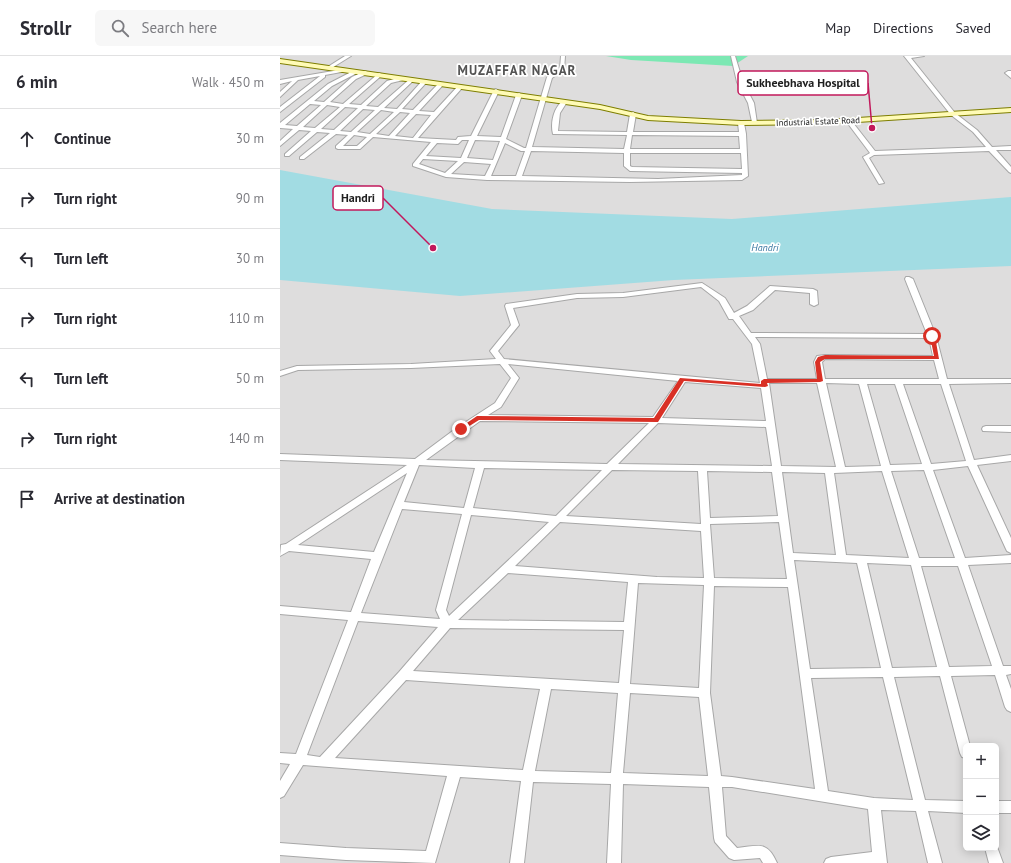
<!DOCTYPE html>
<html lang="en">
<head>
<meta charset="utf-8">
<style>
  :root { --surface:#fff; --page:#f7f7f7; --text:#2b2b33; --muted:#7c7c81; --line:#e1e1e2 }
  body { margin:0; font-family:"PT Sans",sans-serif; background:var(--page); color:var(--text) }
  .controls { position:absolute; right:12px; bottom:12px; display:grid; overflow:hidden; border-radius:6px; box-shadow:0 2px 10px #0003 }
  .controls button { width:36px; height:36px; display:grid; place-items:center; padding:0; border:0; border-bottom:1px solid var(--line); background:var(--surface); color:var(--text); font:20px sans-serif }
  .stop { position:absolute; width:12px; height:12px; margin:-9px; border:3px solid #d93025; border-radius:50%; background:#fff }
  .stop.end { background:#d93025; border-color:#fff; box-shadow:0 1px 4px #0008 }
  .list { margin:0; padding:0; list-style:none }
  h2 { display:flex; justify-content:space-between; align-items:center; height:52px; margin:0; padding:0 16px; font-size:17px }
  h2 small { font-size:13px; font-weight:400; color:var(--muted) }
  .list li { display:grid; grid-template-columns:26px 1fr auto; gap:12px; align-items:center; box-sizing:border-box; height:60px; padding:0 16px; border-top:1px solid var(--line) }
  .list b { display:block; font-size:15px; white-space:nowrap }
  .list em { font-size:13px; font-style:normal; color:var(--muted) }
  .icon { flex:none; width:22px; height:22px; fill:none; stroke:currentColor; stroke-width:2; stroke-linecap:round; stroke-linejoin:round }
  .map { position:relative; flex:none; width:731px; height:807px; overflow:hidden }
  header { display:flex; align-items:center; gap:24px; box-sizing:border-box; height:56px; padding:0 20px; background:var(--surface); border-bottom:1px solid var(--line) }
  header strong { font-size:19px }
  nav { display:flex; gap:22px; margin-inline-start:auto; font-size:14px }
  .search { width:280px; height:36px; background:var(--page); display:flex; align-items:center; gap:10px; box-sizing:border-box; padding:0 14px; border-radius:6px; color:var(--muted); font-size:15px }
  main { display:flex }
  aside { flex:1; background:var(--surface) }
  .map>svg:first-child { display:block }
  .residential { fill:#dedddd; fill-rule:evenodd }
  .pitch { fill:#7ce8b3 }
  .water { fill:#a2dce3 }
  .lines { fill:none; stroke-linecap:round; stroke-linejoin:round }
  .minor-casing { stroke:#a7a7a7; stroke-width:2 }
  .secondary-casing { stroke:#7e7e00; stroke-width:2 }
  .minor { fill:#fff; fill-rule:evenodd }
  .secondary { fill:#fffbb6; fill-rule:evenodd }
  .route { fill:#d93025 }
  .labels { text-anchor:middle; dominant-baseline:central; stroke-width:3.5; stroke-linejoin:round; paint-order:stroke }
  .far-street-label { font-size:9px; fill:#202020; stroke:#fff }
  .far-water-label { font-size:10px; font-style:italic; fill:#3b79a2; stroke:#fff }
  .far-district-label { font-size:13px; font-weight:bold; letter-spacing:1px; fill:#535353; stroke:#fff }
  .leader { fill:none; stroke:#c2185b; stroke-width:1.5 }
  .callout-dot { fill:#c2185b; stroke:#fff; stroke-width:1.5 }
  .callout { fill:#fff; stroke:#c2185b; stroke-width:1.5 }
  .callout-label { font-size:12px; text-anchor:middle; font-weight:bold; fill:#202020 }
</style>
</head>
<body>
<header>
<strong>Strollr</strong>
<div class="search"><svg class="icon" aria-label="search" viewBox="0 0 24 24"><circle cx="10" cy="10" r="6"/><path d="M15 15l6 6"/></svg>Search here</div>
<nav><a>Map</a><a>Directions</a><a>Saved</a></nav>
</header>
<main>
<aside>
<h2>6 min<small>Walk · 450 m</small></h2>
<ul class="list">
<li><svg class="icon" aria-label="ahead" viewBox="0 0 24 24"><path d="M12 20V5M6 11l6-6 6 6"/></svg><div><b>Continue</b></div><em>30 m</em></li>
<li><svg class="icon" aria-label="right" viewBox="0 0 24 24"><path d="M7 20v-9h11M14 6l5 5-5 5"/></svg><div><b>Turn right</b></div><em>90 m</em></li>
<li><svg class="icon" aria-label="left" viewBox="0 0 24 24"><path d="M17 20v-9H6M10 6l-5 5 5 5"/></svg><div><b>Turn left</b></div><em>30 m</em></li>
<li><svg class="icon" aria-label="right" viewBox="0 0 24 24"><path d="M7 20v-9h11M14 6l5 5-5 5"/></svg><div><b>Turn right</b></div><em>110 m</em></li>
<li><svg class="icon" aria-label="left" viewBox="0 0 24 24"><path d="M17 20v-9H6M10 6l-5 5 5 5"/></svg><div><b>Turn left</b></div><em>50 m</em></li>
<li><svg class="icon" aria-label="right" viewBox="0 0 24 24"><path d="M7 20v-9h11M14 6l5 5-5 5"/></svg><div><b>Turn right</b></div><em>140 m</em></li>
<li><svg class="icon" aria-label="arrive" viewBox="0 0 24 24"><path d="M6 21V4h12l-3 4 3 4H6"/></svg><div><b>Arrive at destination</b></div></li>
</ul>
</aside>
<div class="map">
<svg width="731" height="807" viewBox="0 0 731 807">
  <rect width="100%" height="100%" fill="#f2ece6"/>
  <path class="residential" d="M 0,0 L 731,0 L 731,807 L 0,807 ZM 686,690 L 716,690 L 716,792 L 686,792 Z"/>
  <polygon class="pitch" points="326,0 468,0 453,10 351,4"/>
  <polygon class="water" points="0,114 212,153 452,163 731,141 731,210 394,224 180,240 0,224"/>
  <g class="lines">
    <defs>
      <g id="minor">
        <polygon points="65,0 71,0 50,13 46,12"/>
        <path d="M 281,0 L 285,0 L 284,14 L 272,22 L 252,91 L 344,93 L 347,79 L 273,78 C 270,67 274,50 284,44 L 287,46 L 280,57 L 278,75 L 347,76 L 350,58 L 353,56 L 356,58 L 353,76 L 459,76 L 458,67 L 461,65 L 464,67 L 466,78 L 468,120 L 462,124 L 350,126 L 207,124 L 166,121 L 133,110 L 133,108 L 151,86 L 93,81 L 80,93 L 58,93 L 56,92 L 56,90 L 68,79 L 56,78 L 24,103 L 20,103 L 20,101 L 50,77 L 37,76 L 9,100 L 5,100 L 5,98 L 31,75 L 19,74 L 0,90 L 0,85 L 13,73 L 0,72 L 0,67 L 48,28 L 75,14 L 77,15 L 77,17 L 52,30 L 34,45 L 44,46 L 72,21 L 85,15 L 87,16 L 87,18 L 76,23 L 50,46 L 63,48 L 99,17 L 101,18 L 101,20 L 69,48 L 81,49 L 107,25 L 121,21 L 124,23 L 123,24 L 111,27 L 86,50 L 98,51 L 131,22 L 134,24 L 133,25 L 104,52 L 117,53 L 142,25 L 146,25 L 146,27 L 122,53 L 133,54 L 159,27 L 163,27 L 163,29 L 139,55 L 154,56 L 178,30 L 182,30 L 182,32 L 138,82 L 176,84 L 178,81 L 191,80 L 214,34 L 216,33 L 219,35 L 197,80 L 221,81 L 236,39 L 239,37 L 242,39 L 226,83 L 244,92 L 246,92 L 267,21 L 280,13 ZM 30,48 L 41,49 L 17,70 L 5,69 ZM 47,49 L 60,51 L 35,72 L 23,71 ZM 65,51 L 78,52 L 54,74 L 41,73 ZM 83,53 L 95,54 L 71,76 L 60,75 ZM 101,54 L 114,56 L 90,78 L 77,76 ZM 120,56 L 130,57 L 109,80 L 96,78 ZM 136,58 L 151,59 L 133,82 L 115,80 ZM 74,79 L 87,81 L 77,90 L 63,90 ZM 352,79 L 459,80 L 460,93 L 350,93 ZM 182,84 L 189,84 L 181,102 L 146,100 L 157,87 L 178,88 ZM 195,84 L 220,85 L 213,104 L 187,102 ZM 225,87 L 241,95 L 245,95 L 236,120 L 211,120 ZM 251,95 L 344,97 L 344,110 L 350,115 L 462,117 L 462,119 L 378,123 L 242,120 ZM 350,97 L 461,97 L 462,113 L 352,111 L 350,110 ZM 143,103 L 178,105 L 165,117 L 139,108 ZM 184,106 L 211,108 L 205,120 L 171,118 Z"/>
        <polygon points="451,0 455,0 463,26 474,47 477,67 472,66 468,47 457,26"/>
        <polygon points="624,0 644,0 631,2 675,57 697,74 712,91 731,90 731,94 716,94 731,111 731,117 729,116 709,95 594,99 589,102 604,127 599,128 583,101 590,97 566,65 566,63 570,63 595,95 706,91 693,76 671,59"/>
        <polygon points="65,13 67,13 67,15 45,19 45,21 0,56 0,51 40,20 18,24 0,41 0,36 12,25 0,28 0,24"/>
        <polygon points="728,15 731,15 731,22 725,17"/>
        <path d="M 626,221 L 629,221 L 633,223 L 656,280 L 667,323 L 731,323 L 731,327 L 669,328 L 694,404 L 731,399 L 731,405 L 697,409 L 731,482 L 731,497 L 727,495 L 726,493 L 688,410 L 653,414 L 685,502 L 731,499 L 731,507 L 688,509 L 723,610 L 731,610 L 731,618 L 726,619 L 731,633 L 731,656 L 727,654 L 725,651 L 715,619 L 671,620 L 690,690 L 686,690 L 686,702 L 682,701 L 680,697 L 660,620 L 614,621 L 645,744 L 686,745 L 686,757 L 648,755 L 662,807 L 648,807 L 636,755 L 601,754 L 607,807 L 544,807 L 546,803 L 551,801 L 592,796 L 588,753 L 452,731 L 442,731 L 446,780 L 457,792 C 478,790 487,784 497,807 L 483,807 L 480,802 L 454,804 L 449,802 L 435,786 L 434,782 L 429,731 L 343,728 L 341,807 L 327,807 L 331,728 L 253,726 L 244,807 L 230,807 L 241,725 L 180,721 L 155,807 L 66,804 L 0,799 L 0,787 L 66,792 L 146,795 L 167,720 L 23,709 L 4,740 L 0,742 L 0,725 L 10,708 L 0,707 L 0,697 L 16,698 L 68,564 L 0,558 L 0,550 L 71,556 L 91,503 L 9,495 L 0,500 L 1,489 L 6,488 L 127,409 L 0,404 L 0,398 L 135,403 L 178,371 L 215,347 L 231,322 L 220,308 L 131,312 L 18,314 L 0,320 L 0,315 L 17,310 L 131,308 L 216,303 L 210,295 L 231,269 L 225,250 L 226,248 L 297,238 L 343,237 L 422,227 L 445,242 L 454,257 L 467,250 L 490,230 L 533,233 L 537,235 L 538,248 L 534,250 L 530,248 L 530,237 L 495,234 L 473,254 L 459,260 L 471,277 L 647,278 L 625,223 ZM 421,231 L 439,245 L 449,263 L 453,263 L 472,288 L 480,327 L 224,303 L 218,295 L 239,269 L 233,252 L 297,242 L 343,241 ZM 475,281 L 649,282 L 653,300 L 545,299 L 537,300 L 534,306 L 537,323 L 487,323 L 480,288 ZM 545,303 L 654,304 L 659,323 L 545,323 L 542,306 ZM 228,308 L 398,325 L 373,361 L 208,359 L 221,351 L 239,322 ZM 405,326 L 481,332 L 486,365 L 382,362 ZM 489,327 L 537,327 L 556,411 L 501,410 ZM 546,327 L 579,328 L 601,410 L 565,411 ZM 587,328 L 615,328 L 642,408 L 610,409 ZM 623,328 L 661,328 L 686,405 L 651,408 ZM 200,365 L 369,367 L 327,408 L 146,404 ZM 378,367 L 486,371 L 492,410 L 338,408 ZM 139,409 L 195,412 L 184,452 L 124,446 ZM 204,412 L 322,414 L 276,460 L 193,452 ZM 332,414 L 418,415 L 421,468 L 286,460 ZM 644,414 L 675,502 L 639,502 L 611,415 ZM 427,415 L 492,416 L 498,460 L 430,462 ZM 602,415 L 629,502 L 566,499 L 554,417 ZM 502,416 L 545,417 L 556,499 L 513,497 ZM 127,417 L 94,496 L 18,489 ZM 122,453 L 182,458 L 156,554 L 160,563 L 81,557 ZM 191,459 L 269,466 L 169,560 L 166,554 ZM 280,466 L 421,475 L 424,522 L 377,521 L 235,510 ZM 499,466 L 507,523 L 434,522 L 430,468 ZM 514,504 L 577,507 L 601,612 L 530,613 ZM 587,507 L 631,509 L 657,611 L 612,612 ZM 641,510 L 678,510 L 712,610 L 669,611 ZM 228,517 L 348,526 L 344,566 L 178,564 ZM 358,527 L 424,529 L 419,632 L 350,628 ZM 434,530 L 508,531 L 535,733 L 452,721 L 441,720 L 430,637 ZM 78,565 L 158,571 L 119,616 L 40,701 L 27,699 ZM 170,572 L 344,574 L 339,627 L 133,615 ZM 603,621 L 633,744 L 594,742 L 548,735 L 531,622 ZM 126,624 L 260,633 L 243,714 L 55,702 ZM 271,633 L 338,637 L 331,717 L 255,715 ZM 350,637 L 419,641 L 428,720 L 343,717 Z"/>
        <polygon points="706,370 731,370 731,376 703,375 702,373 703,371"/>
        <rect x="716" y="745" width="15" height="12"/>
        <polygon points="716,788 723,807 709,807 705,792 716,792"/>
      </g>
      <polygon id="secondary" points="0,3 320,49 368,60 461,65 547,64 731,52 731,56 547,68 461,69 368,64 320,53 0,7"/>
    </defs>
    <use href="#minor" class="minor-casing"/>
    <use href="#secondary" class="secondary-casing"/>
    <use href="#minor" class="minor"/>
    <use href="#secondary" class="secondary"/>
  </g>
  <polygon class="route" points="652,278 655,280 659,303 545,303 540,306 543,325 540,326 487,327 488,330 485,331 404,325 378,366 376,366 199,364 183,374 178,373 197,360 374,362 400,322 481,328 481,325 484,323 537,323 535,306 538,301 545,299 654,300 650,280"/>
  <g class="labels">
    <g class="far-street-label">
      <text transform="translate(538 65) rotate(-2)">Industrial Estate Road</text>
    </g>
    <g class="far-water-label">
      <text x="485" y="191">Handri</text>
    </g>
    <g class="far-district-label">
      <text x="237" y="14">MUZAFFAR NAGAR</text>
    </g>
  </g>
  <path class="leader" d="M592 72L588 27M153 192L103 142"/>
  <g class="callout-dot">
    <circle cx="592" cy="72" r="4"/>
    <circle cx="153" cy="192" r="4"/>
  </g>
  <g class="callout">
    <rect x="458" y="15" width="130" height="24" rx="4"/>
    <rect x="53" y="130" width="50" height="24" rx="4"/>
  </g>
  <g class="callout-label">
    <text x="523" y="31">Sukheebhava Hospital</text>
    <text x="78" y="146">Handri</text>
  </g>
</svg>
<div class="controls">
<button>+</button>
<button>−</button>
<button><svg class="icon" aria-label="layers" viewBox="0 0 24 24"><path d="M12 4l9 5-9 5-9-5zM3 14l9 5 9-5"/></svg></button>
</div>
<div class="stop" style="left:652px;top:280px"></div>
<div class="stop end" style="left:181px;top:373px"></div>
</div>
</main>
</body>
</html>
